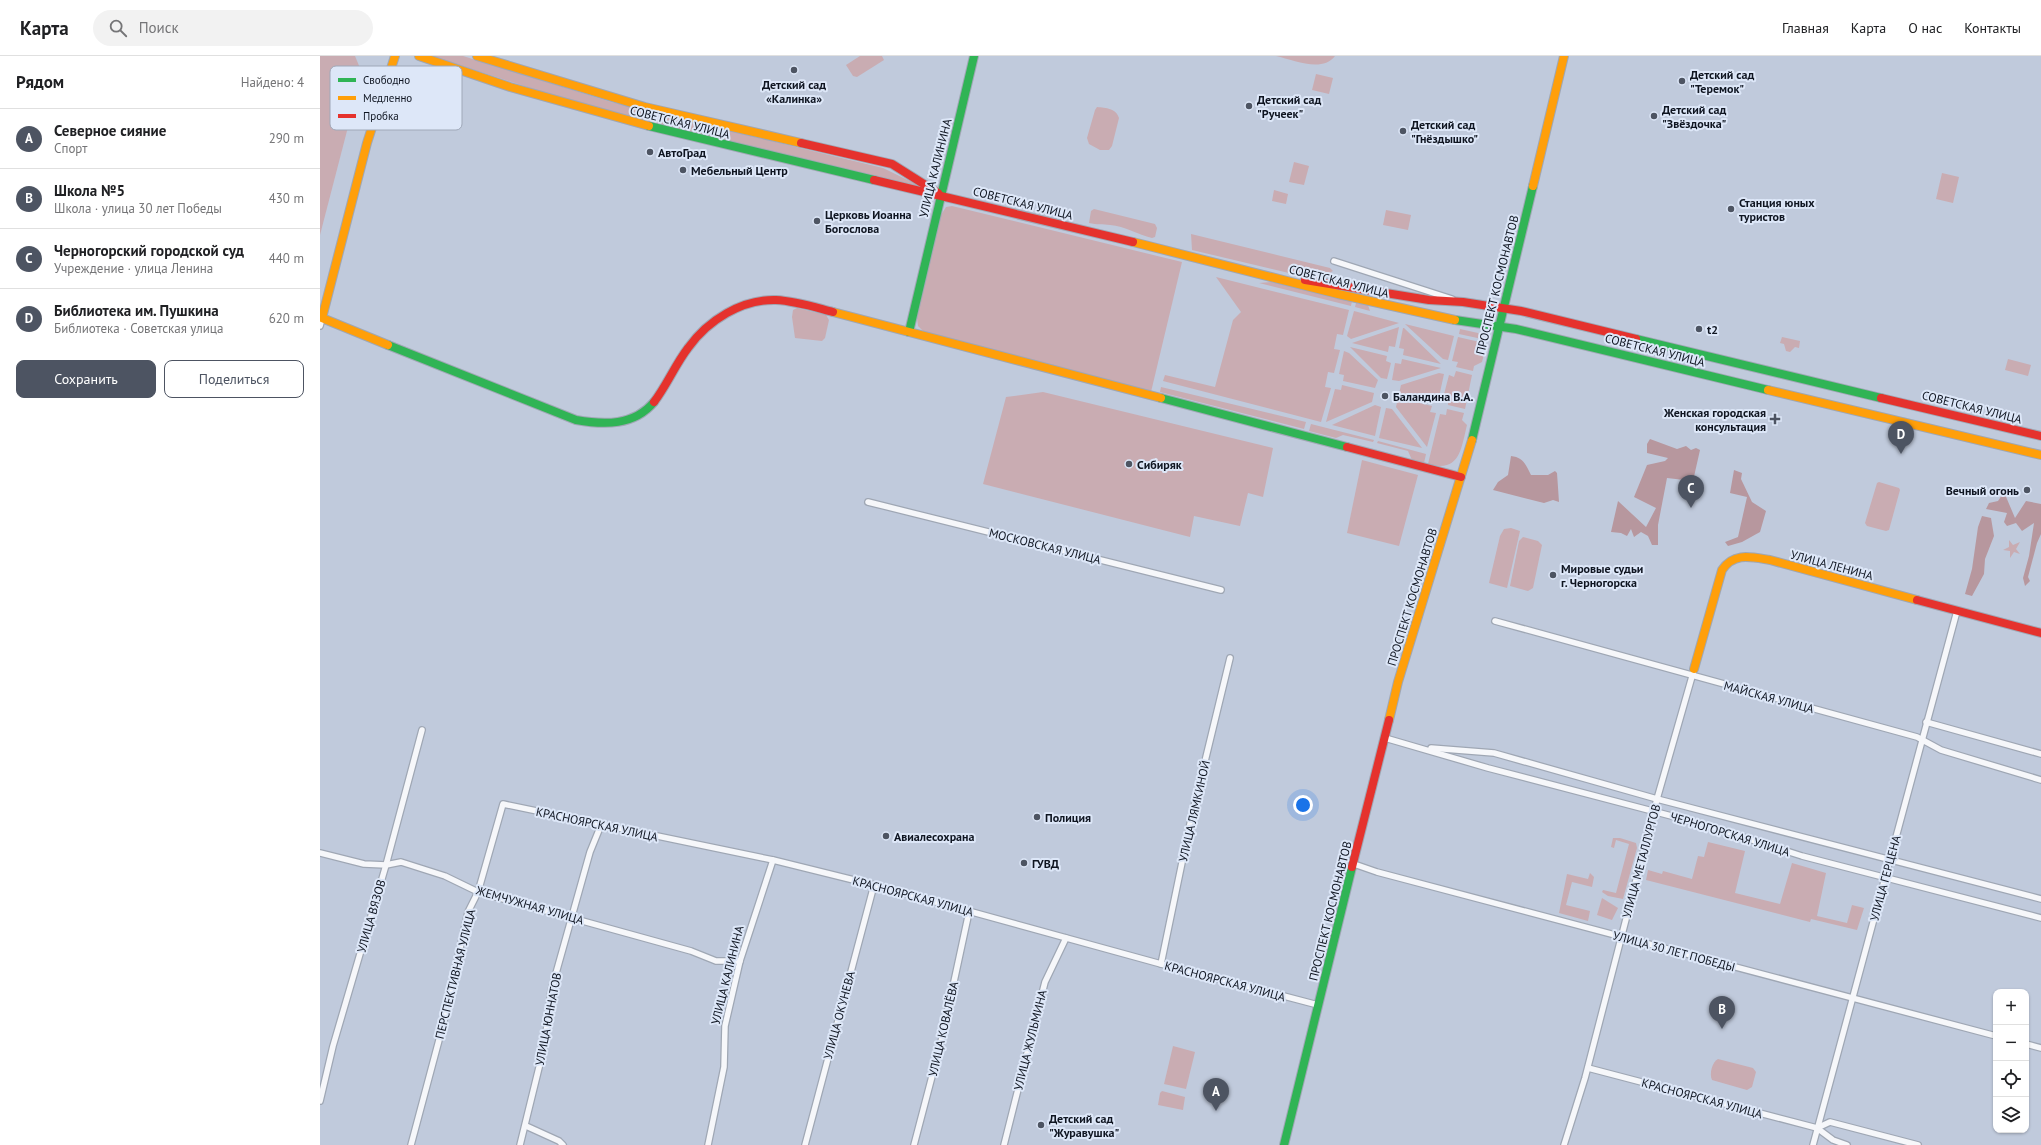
<!DOCTYPE html>
<html lang="ru">
<head>
<meta charset="utf-8">
<style>
  :root { --surface:#fff; --page:#f2f2f2; --text:#202124; --muted:#757577; --line:#e0e0e0; --accent:#4d5462 }
  body { margin:0; font-family:"PT Sans",sans-serif; background:var(--page); color:var(--text) }
  .controls { position:absolute; right:12px; bottom:12px; display:grid; overflow:hidden; border-radius:8px; box-shadow:0 1px 3px #0004 }
  .controls button { width:36px; height:36px; display:grid; place-items:center; padding:0; border:0; border-bottom:1px solid var(--line); background:var(--surface); color:var(--text); font:20px sans-serif }
  .you { position:absolute; left:983px; top:749px; width:14px; height:14px; margin:-10px; border:3px solid #fff; border-radius:50%; background:#1a73e8; box-shadow:0 0 0 6px #1a73e833 }
  .badge { display:grid; place-items:center; width:26px; height:26px; border-radius:50%; background:var(--accent); color:#fff; font-size:13px; font-weight:700 }
  .pin { position:absolute; translate:-50% -33px; filter:drop-shadow(0 1px 2px #0008) }
  .pin::after { content:''; position:absolute; top:21px; width:14px; height:12px; background:inherit; clip-path:polygon(0 0,100% 0,50% 100%) }
  .list { margin:0; padding:0; list-style:none }
  h2 { display:flex; justify-content:space-between; align-items:center; height:52px; margin:0; padding:0 16px; font-size:17px }
  h2 small { font-size:13px; font-weight:400; color:var(--muted) }
  .list li { display:grid; grid-template-columns:26px 1fr auto; gap:12px; align-items:center; box-sizing:border-box; height:60px; padding:0 16px; border-top:1px solid var(--line) }
  .list b { display:block; font-size:15px; white-space:nowrap }
  .list p { margin:0; font-size:13px; white-space:nowrap; color:var(--muted) }
  .list em { font-size:13px; font-style:normal; color:var(--muted) }
  .actions { display:flex; gap:8px; padding:12px 16px }
  .actions a { flex:1; padding:9px 0; border:1px solid var(--accent); border-radius:8px; text-align:center; font-size:14px; color:var(--accent) }
  .actions .main { background:var(--accent); color:#fff }
  .icon { flex:none; width:22px; height:22px; fill:none; stroke:currentColor; stroke-width:2; stroke-linecap:round; stroke-linejoin:round }
  .map { position:relative; flex:none; width:1721px; height:1089px; overflow:hidden }
  header { display:flex; align-items:center; gap:24px; box-sizing:border-box; height:56px; padding:0 20px; background:var(--surface); border-bottom:1px solid var(--line) }
  header strong { font-size:19px }
  nav { display:flex; gap:22px; margin-inline-start:auto; font-size:14px }
  .search { width:280px; height:36px; background:var(--page); display:flex; align-items:center; gap:10px; box-sizing:border-box; padding:0 14px; border-radius:22px; color:var(--muted); font-size:15px }
  main { display:flex }
  aside { flex:1; background:var(--surface) }
  .map>svg:first-child { display:block }
  .green { fill:#c9acb2 }
  .forest { fill:#b7979e }
  .lines { fill:none; stroke-linecap:round; stroke-linejoin:round }
  .street-casing { stroke:#9fa7b4; stroke-width:8 }
  .fast-casing { stroke:#9fa7b4; stroke-width:10 }
  .slow-casing { stroke:#9fa7b4; stroke-width:10 }
  .jam-casing { stroke:#9fa7b4; stroke-width:10 }
  .street { stroke:#f6f7fa; stroke-width:5.5 }
  .fast { stroke:#30b455; stroke-width:8 }
  .slow { stroke:#ff9f0a; stroke-width:8 }
  .jam { stroke:#e5322d; stroke-width:8 }
  .poi-dot { fill:#4d5462; stroke:#dde7f8; stroke-width:1.5 }
  .labels { text-anchor:middle; dominant-baseline:central; stroke-width:4; stroke-linejoin:round; paint-order:stroke }
  .poi-label { font-size:12px; font-weight:bold; fill:#0f1521; stroke:#dde7f8; text-anchor:start }
  .street-label { font-size:12px; fill:#0f1521; stroke:#dde7f8 }
  .key { fill:#dde7f8; stroke:#9fa8b8; stroke-width:1 }
  .key-label { font-size:11px; fill:#0f1521 }
</style>
</head>
<body>
<header>
<strong>Карта</strong>
<div class="search"><svg class="icon" aria-label="search" viewBox="0 0 24 24"><circle cx="10" cy="10" r="6"/><path d="M15 15l6 6"/></svg>Поиск</div>
<nav><a>Главная</a><a>Карта</a><a>О нас</a><a>Контакты</a></nav>
</header>
<main>
<aside>
<h2>Рядом<small>Найдено: 4</small></h2>
<ul class="list">
<li><span class="badge">A</span><div><b>Северное сияние</b><p>Спорт</p></div><em>290 m</em></li>
<li><span class="badge">B</span><div><b>Школа №5</b><p>Школа · улица 30 лет Победы</p></div><em>430 m</em></li>
<li><span class="badge">C</span><div><b>Черногорский городской суд</b><p>Учреждение · улица Ленина</p></div><em>440 m</em></li>
<li><span class="badge">D</span><div><b>Библиотека им. Пушкина</b><p>Библиотека · Советская улица</p></div><em>620 m</em></li>
</ul>
<div class="actions"><a class="main">Сохранить</a><a>Поделиться</a></div>
</aside>
<div class="map">
<svg width="1721" height="1089" viewBox="0 0 1721 1089">
  <rect width="100%" height="100%" fill="#c0cadc"/>
  <g class="green">
    <polygon points="0,0 35,0 42,17 0,179"/>
    <polygon points="112,0 143,0 291,46 563,112 602,131 307,61 238,41"/>
    <polygon points="540,0 562,0 564,4 537,21 533,20 526,9"/>
    <path d="M 956,0 L 1015,0 C 1002,17 974,4 956,0 Z"/>
    <polygon points="996,18 1013,22 1009,38 992,34"/>
    <path d="M 777,51 C 786,52 796,52 799,62 L 792,90 L 789,94 L 780,94 L 769,88 L 767,82 L 775,54 Z"/>
    <polygon points="974,106 989,110 984,129 969,126"/>
    <polygon points="1622,117 1639,121 1633,147 1616,143"/>
    <polygon points="954,134 968,138 966,148 952,145"/>
    <polygon points="632,150 862,206 831,336 604,276 598,270 597,262 621,159 626,151"/>
    <path d="M 774,153 L 835,168 L 837,172 L 835,181 L 832,182 C 818,179 805,170 790,169 C 783,168 777,169 769,167 L 771,155 Z"/>
    <polygon points="1066,154 1091,159 1088,174 1063,169"/>
    <polygon points="871,178 1010,212 1013,215 1009,217 969,217 872,194"/>
    <polygon points="896,221 1029,254 1023,279 1017,278 1014,293 1020,294 1014,317 1008,316 1005,331 1011,332 1001,366 843,325 845,319 895,331 913,264 921,256"/>
    <polygon points="951,226 1032,245 1031,250 939,227"/>
    <polygon points="1036,247 1048,249 1050,255 1035,251"/>
    <polygon points="477,252 506,259 509,264 505,282 502,285 475,282 472,261 473,254"/>
    <polygon points="1034,255 1079,267 1031,283 1027,280"/>
    <polygon points="1085,268 1134,280 1128,304 1123,303"/>
    <polygon points="1079,271 1075,291 1069,290 1068,296 1032,287"/>
    <polygon points="1083,272 1084,272 1121,308 1083,299 1084,293 1079,292"/>
    <polygon points="1140,273 1158,277 1162,283 1139,278"/>
    <polygon points="1138,281 1164,287 1165,294 1162,306 1154,310 1153,315 1136,311 1138,306 1132,305"/>
    <polygon points="1462,281 1480,285 1479,292 1475,291 1470,296 1466,295 1464,288 1460,287"/>
    <polygon points="1030,291 1067,300 1066,305 1071,307 1067,323 1061,322"/>
    <polygon points="1024,295 1029,297 1058,324 1055,332 1023,325 1024,319 1019,318"/>
    <polygon points="1082,303 1121,312 1079,325 1072,324 1075,307 1081,308"/>
    <polygon points="1688,303 1711,309 1708,320 1685,314"/>
    <polygon points="1136,315 1152,319 1145,353 1128,349 1128,344 1123,342 1129,319 1134,321"/>
    <polygon points="1119,317 1124,318 1119,341 1114,340 1113,345 1079,338 1081,329"/>
    <polygon points="1022,329 1054,337 1052,346 1006,366 1015,333 1021,334"/>
    <polygon points="841,331 986,366 984,373 840,336"/>
    <polygon points="723,336 953,392 943,441 928,437 920,470 874,460 870,481 663,428 686,341"/>
    <polygon points="1078,342 1112,350 1110,356 1116,357 1107,391 1076,351"/>
    <polygon points="1055,349 1061,351 1055,380 1012,369"/>
    <polygon points="1066,352 1072,353 1102,392 1059,382"/>
    <path d="M 1127,353 L 1144,357 L 1142,364 L 1147,369 C 1141,393 1140,417 1108,408 L 1120,358 L 1126,359 Z"/>
    <polygon points="991,368 1054,384 1053,386 1023,379 1016,382 989,375"/>
    <polygon points="1058,385 1106,398 1104,407 1092,404 1088,395 1057,387"/>
    <polygon points="1042,404 1098,419 1079,490 1027,477"/>
    <polygon points="1559,426 1579,432 1580,434 1569,474 1566,475 1547,470 1545,467 1557,427"/>
    <polygon points="1191,472 1200,475 1187,532 1169,527 1180,480 1184,473"/>
    <polygon points="1203,481 1218,485 1222,489 1213,532 1208,535 1190,530 1199,485"/>
    <polygon points="1689,484 1693,489 1700,486 1696,493 1700,498 1694,496 1690,502 1690,495 1683,494 1689,491"/>
    <polygon points="1293,782 1300,782 1316,787 1317,792 1303,843 1288,840 1282,836 1283,834 1296,837 1309,788 1296,784 1294,792 1291,791"/>
    <polygon points="1388,786 1425,795 1415,837 1460,848 1472,807 1506,817 1497,860 1527,867 1532,849 1544,852 1537,874 1491,863 1490,866 1326,824 1328,814 1342,818 1343,815 1372,823 1378,800 1384,801"/>
    <polygon points="1270,817 1274,821 1272,831 1252,826 1246,849 1270,855 1268,865 1239,857 1247,818 1268,823"/>
    <polygon points="1282,842 1298,852 1292,864 1277,859"/>
    <polygon points="853,990 875,996 866,1033 844,1028"/>
    <path d="M 1398,1003 L 1433,1012 L 1436,1016 L 1432,1031 L 1427,1034 L 1392,1024 C 1389,1018 1392,1006 1398,1003 Z"/>
    <polygon points="842,1035 865,1041 863,1054 838,1049 840,1037"/>
  </g>
  <g class="forest">
    <polygon points="1330,383 1357,393 1366,390 1371,394 1376,392 1380,394 1373,425 1347,422 1338,469 1338,489 1332,489 1328,480 1321,476 1314,481 1311,473 1307,480 1301,477 1291,476 1298,445 1326,471 1336,452 1314,441 1327,409 1345,405 1348,402 1327,397 1327,388"/>
    <path d="M 1191,400 C 1203,401 1206,409 1211,419 L 1228,419 L 1235,415 L 1237,417 L 1239,446 L 1233,444 L 1224,447 L 1173,434 L 1178,426 L 1188,419 Z"/>
    <polygon points="1414,414 1422,417 1421,423 1432,446 1446,455 1440,476 1422,486 1408,490 1405,486 1418,481 1427,441 1410,437"/>
    <polygon points="1684,436 1695,462 1706,445 1721,448 1721,478 1717,487 1708,521 1710,525 1705,530 1703,522 1709,500 1714,467 1702,475 1696,467 1687,470 1684,466 1687,457 1666,453 1669,447 1678,445"/>
    <polygon points="1662,460 1671,462 1674,480 1665,503 1664,518 1652,540 1645,538 1652,513 1658,471"/>
  </g>
  <g class="lines">
    <defs>
      <g id="street">
        <polyline points="1014,205 1132,243"/>
        <polyline points="0,270 2,262 0,261"/>
        <polyline points="548,446 901,534"/>
        <polyline points="1175,565 1597,681 1621,694 1721,724"/>
        <polyline points="1606,666 1721,698"/>
        <polyline points="1065,682 1168,712 1382,768 1482,800 1721,862"/>
        <polyline points="1111,692 1174,697 1337,743 1721,843"/>
        <polyline points="0,797 44,808 66,809 81,806 125,820 158,836 371,895 396,905 420,905"/>
        <polyline points="1034,808 1057,816 1676,980"/>
        <polyline points="841,908 871,763 910,602"/>
        <polyline points="1706,988 1721,992"/>
        <polyline points="1268,1012 1497,1072 1510,1066 1598,1089"/>
        <polyline points="0,1045 13,990 66,809 102,674"/>
        <polyline points="206,1070 239,1085 243,1089"/>
        <polyline points="1497,1072 1513,1084 1527,1089"/>
        <polyline points="91,1089 123,969 148,856 158,836 183,748 453,804 554,829 841,908 998,949"/>
        <polyline points="200,1089 225,987 231,935 270,796 281,769"/>
        <polyline points="388,1089 404,1011 405,970 420,905 453,804"/>
        <polyline points="485,1089 554,829"/>
        <polyline points="594,1089 621,986 649,856"/>
        <polyline points="684,1089 725,926 746,882"/>
        <polyline points="1244,1089 1265,1022 1337,743 1373,617"/>
        <polyline points="1493,1089 1637,555"/>
      </g>
      <g id="fast">
        <polyline points="329,70 554,124"/>
        <polyline points="1135,264 1196,273 1448,334"/>
        <polyline points="589,276 654,0"/>
        <polyline points="1316,283 1561,342"/>
        <path d="M 68,289 L 256,364 C 284,369 314,370 334,346"/>
        <polyline points="841,342 1027,391"/>
        <polyline points="1152,384 1213,130"/>
        <polyline points="964,1089 1032,811"/>
      </g>
      <g id="slow">
        <polyline points="99,0 190,31 329,70"/>
        <polyline points="157,0 325,51 481,87"/>
        <polyline points="1213,130 1244,0"/>
        <polyline points="813,186 1018,238 1135,264"/>
        <polyline points="513,256 841,342"/>
        <polyline points="68,289 2,262 47,87 75,0"/>
        <polyline points="1448,334 1721,399"/>
        <path d="M 1374,613 L 1402,514 C 1414,496 1431,501 1450,504 L 1597,544"/>
        <polyline points="1069,664 1078,626 1152,384"/>
      </g>
      <g id="jam">
        <polyline points="481,87 572,108 618,137"/>
        <polyline points="554,124 813,186"/>
        <polyline points="985,224 1109,244 1143,246 1201,255 1316,283"/>
        <polyline points="1561,342 1721,380"/>
        <path d="M 334,346 C 347,329 355,309 368,292 C 388,264 422,243 456,244 C 476,245 494,251 513,256"/>
        <polyline points="1027,391 1141,421"/>
        <polyline points="1597,544 1721,577"/>
        <polyline points="1032,811 1069,664"/>
      </g>
    </defs>
    <use href="#street" class="street-casing"/>
    <use href="#fast" class="fast-casing"/>
    <use href="#slow" class="slow-casing"/>
    <use href="#jam" class="jam-casing"/>
    <use href="#street" class="street"/>
    <use href="#fast" class="fast"/>
    <use href="#slow" class="slow"/>
    <use href="#jam" class="jam"/>
  </g>
  <g class="poi-dot">
    <circle cx="474" cy="14" r="4"/>
    <circle cx="1362" cy="25" r="4"/>
    <circle cx="929" cy="50" r="4"/>
    <circle cx="1334" cy="60" r="4"/>
    <circle cx="1083" cy="75" r="4"/>
    <circle cx="330" cy="96" r="4"/>
    <circle cx="363" cy="114" r="4"/>
    <circle cx="1411" cy="153" r="4"/>
    <circle cx="497" cy="165" r="4"/>
    <circle cx="1379" cy="273" r="4"/>
    <circle cx="1065" cy="340" r="4"/>
    <path d="M1453 357h4v4h4v4h-4v4h-4v-4h-4v-4h4z"/>
    <circle cx="809" cy="408" r="4"/>
    <circle cx="1707" cy="434" r="4"/>
    <circle cx="1233" cy="519" r="4"/>
    <circle cx="717" cy="761" r="4"/>
    <circle cx="566" cy="780" r="4"/>
    <circle cx="704" cy="807" r="4"/>
    <circle cx="721" cy="1069" r="4"/>
  </g>
  <g class="labels">
    <g class="poi-label">
      <text x="1370" y="18">Детский сад<tspan x="1370" dy="14">"Теремок"</tspan></text>
      <text x="474" y="28" text-anchor="middle">Детский сад<tspan x="474" dy="14">«Калинка»</tspan></text>
      <text x="937" y="43">Детский сад<tspan x="937" dy="14">"Ручеек"</tspan></text>
      <text x="1342" y="53">Детский сад<tspan x="1342" dy="14">"Звёздочка"</tspan></text>
      <text x="1091" y="68">Детский сад<tspan x="1091" dy="14">"Гнёздышко"</tspan></text>
      <text x="338" y="96">АвтоГрад</text>
      <text x="371" y="114">Мебельный Центр</text>
      <text x="1419" y="146">Станция юных<tspan x="1419" dy="14">туристов</tspan></text>
      <text x="505" y="158">Церковь Иоанна<tspan x="505" dy="14">Богослова</tspan></text>
      <text x="1387" y="273">t2</text>
      <text x="1073" y="340">Баландина В.А.</text>
      <text x="1446" y="356" text-anchor="end">Женская городская<tspan x="1446" dy="14">консультация</tspan></text>
      <text x="817" y="408">Сибиряк</text>
      <text x="1699" y="434" text-anchor="end">Вечный огонь</text>
      <text x="1241" y="512">Мировые судьи<tspan x="1241" dy="14">г. Черногорска</tspan></text>
      <text x="725" y="761">Полиция</text>
      <text x="574" y="780">Авиалесохрана</text>
      <text x="712" y="807">ГУВД</text>
      <text x="729" y="1062">Детский сад<tspan x="729" dy="14">"Журавушка"</tspan></text>
    </g>
    <g class="street-label">
      <text transform="translate(360 66) rotate(14)">СОВЕТСКАЯ УЛИЦА</text>
      <text transform="translate(615 112) rotate(-76)">УЛИЦА КАЛИНИНА</text>
      <text transform="translate(703 147) rotate(14)">СОВЕТСКАЯ УЛИЦА</text>
      <text transform="translate(1019 225) rotate(14)">СОВЕТСКАЯ УЛИЦА</text>
      <text transform="translate(1177 229) rotate(-76)">ПРОСПЕКТ КОСМОНАВТОВ</text>
      <text transform="translate(1335 294) rotate(14)">СОВЕТСКАЯ УЛИЦА</text>
      <text transform="translate(1652 351) rotate(14)">СОВЕТСКАЯ УЛИЦА</text>
      <text transform="translate(725 490) rotate(14)">МОСКОВСКАЯ УЛИЦА</text>
      <text transform="translate(1512 509) rotate(15)">УЛИЦА ЛЕНИНА</text>
      <text transform="translate(1092 541) rotate(-73)">ПРОСПЕКТ КОСМОНАВТОВ</text>
      <text transform="translate(1449 641) rotate(15)">МАЙСКАЯ УЛИЦА</text>
      <text transform="translate(874 755) rotate(-77)">УЛИЦА ЛЯМКИНОЙ</text>
      <text transform="translate(277 768) rotate(12)">КРАСНОЯРСКАЯ УЛИЦА</text>
      <text transform="translate(1410 778) rotate(17)">ЧЕРНОГОРСКАЯ УЛИЦА</text>
      <text transform="translate(1321 805) rotate(-75)">УЛИЦА МЕТАЛЛУРГОВ</text>
      <text transform="translate(1565 822) rotate(-75)">УЛИЦА ГЕРЦЕНА</text>
      <text transform="translate(593 840) rotate(15)">КРАСНОЯРСКАЯ УЛИЦА</text>
      <text transform="translate(210 849) rotate(16)">ЖЕМЧУЖНАЯ УЛИЦА</text>
      <text transform="translate(1010 855) rotate(-76)">ПРОСПЕКТ КОСМОНАВТОВ</text>
      <text transform="translate(51 860) rotate(-74)">УЛИЦА ВЯЗОВ</text>
      <text transform="translate(1354 895) rotate(15)">УЛИЦА 30 ЛЕТ ПОБЕДЫ</text>
      <text transform="translate(135 918) rotate(-76)">ПЕРСПЕКТИВНАЯ УЛИЦА</text>
      <text transform="translate(407 919) rotate(-76)">УЛИЦА КАЛИНИНА</text>
      <text transform="translate(905 925) rotate(15)">КРАСНОЯРСКАЯ УЛИЦА</text>
      <text transform="translate(519 959) rotate(-75)">УЛИЦА ОКУНЕВА</text>
      <text transform="translate(228 963) rotate(-79)">УЛИЦА ЮННАТОВ</text>
      <text transform="translate(623 973) rotate(-77)">УЛИЦА КОВАЛЁВА</text>
      <text transform="translate(710 984) rotate(-76)">УЛИЦА ЖУЛЬМИНА</text>
      <text transform="translate(1382 1042) rotate(15)">КРАСНОЯРСКАЯ УЛИЦА</text>
    </g>
  </g>
  <rect x="10" y="10" width="132" height="64" rx="6" class="key"/>
  <rect x="18" y="22" width="18" height="4" fill="#30b455"/>
  <rect x="18" y="40" width="18" height="4" fill="#ff9f0a"/>
  <rect x="18" y="58" width="18" height="4" fill="#e5322d"/>
  <g class="key-label">
    <text x="43" y="28">Свободно</text>
    <text x="43" y="46">Медленно</text>
    <text x="43" y="64">Пробка</text>
  </g>
</svg>
<div class="controls">
<button>+</button>
<button>−</button>
<button><svg class="icon" aria-label="locate" viewBox="0 0 24 24"><circle cx="12" cy="12" r="6"/><path d="M12 2v4M12 18v4M2 12h4M18 12h4"/></svg></button>
<button><svg class="icon" aria-label="layers" viewBox="0 0 24 24"><path d="M12 4l9 5-9 5-9-5zM3 14l9 5 9-5"/></svg></button>
</div>
<div class="you"></div>
<div class="pin badge" style="left:896px;top:1055px">A</div>
<div class="pin badge" style="left:1402px;top:973px">B</div>
<div class="pin badge" style="left:1371px;top:452px">C</div>
<div class="pin badge" style="left:1581px;top:398px">D</div>
</div>
</main>
</body>
</html>
